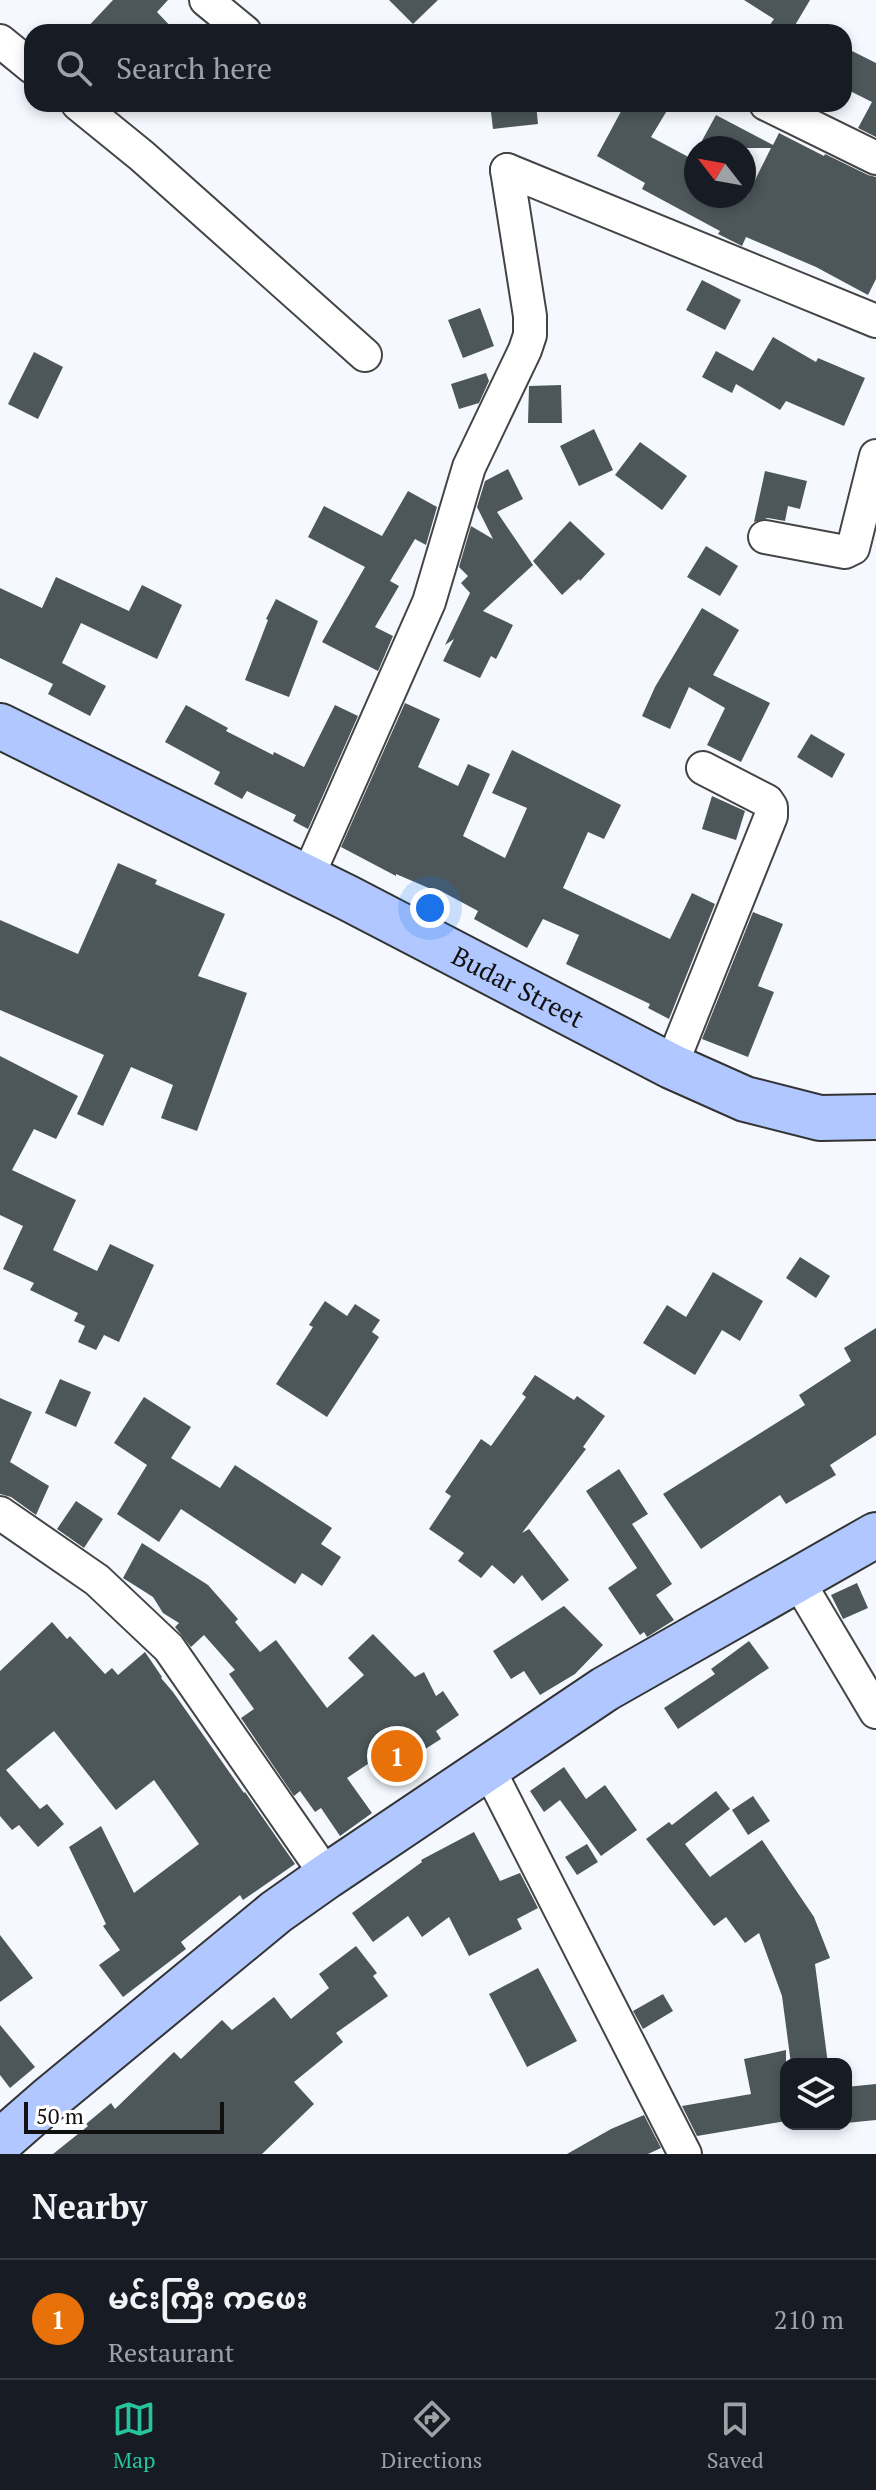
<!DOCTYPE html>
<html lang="en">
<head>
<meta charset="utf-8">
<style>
  :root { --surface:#171b24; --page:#20242c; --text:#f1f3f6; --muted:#9ea1a6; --line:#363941; --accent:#27c39d }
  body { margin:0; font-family:"PT Serif","Noto Sans Myanmar",serif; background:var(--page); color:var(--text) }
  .controls { position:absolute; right:24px; bottom:24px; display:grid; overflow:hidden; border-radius:16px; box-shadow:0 4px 12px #0003 }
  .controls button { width:72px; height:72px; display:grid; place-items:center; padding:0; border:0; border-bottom:2px solid var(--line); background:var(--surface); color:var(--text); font:40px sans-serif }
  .compass { position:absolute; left:684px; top:136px; width:72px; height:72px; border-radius:50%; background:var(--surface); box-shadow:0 4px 12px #0003; rotate:301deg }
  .scale { position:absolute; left:24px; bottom:20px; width:200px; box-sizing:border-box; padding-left:8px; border:4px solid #111; border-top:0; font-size:22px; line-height:28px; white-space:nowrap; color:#111; -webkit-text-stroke:6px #fff; paint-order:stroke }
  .you { position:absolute; left:430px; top:908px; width:28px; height:28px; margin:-20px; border:6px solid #fff; border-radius:50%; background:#1a73e8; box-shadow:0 0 0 12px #1a73e833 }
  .badge { display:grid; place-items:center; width:52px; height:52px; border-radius:50%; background:var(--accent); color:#fff; font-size:26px; font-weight:700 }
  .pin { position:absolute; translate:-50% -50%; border:4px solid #fff; box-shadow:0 2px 8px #0006 }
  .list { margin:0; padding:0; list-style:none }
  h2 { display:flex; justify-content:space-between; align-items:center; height:104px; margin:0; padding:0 32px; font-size:34px }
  h2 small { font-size:26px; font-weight:400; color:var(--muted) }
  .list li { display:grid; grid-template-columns:52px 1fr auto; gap:24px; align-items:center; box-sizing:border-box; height:120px; padding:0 32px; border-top:2px solid var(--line) }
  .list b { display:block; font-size:30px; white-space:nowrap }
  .list p { margin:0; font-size:26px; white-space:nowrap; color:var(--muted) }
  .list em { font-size:26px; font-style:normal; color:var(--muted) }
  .icon { flex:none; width:44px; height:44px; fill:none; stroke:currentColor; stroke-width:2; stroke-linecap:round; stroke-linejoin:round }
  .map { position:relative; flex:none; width:876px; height:2154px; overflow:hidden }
  .search { position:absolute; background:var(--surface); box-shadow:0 4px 12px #0003; left:24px; right:24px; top:24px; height:88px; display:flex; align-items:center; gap:20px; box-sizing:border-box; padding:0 28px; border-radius:24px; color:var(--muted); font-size:30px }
  .sheet { height:224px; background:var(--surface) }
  nav { display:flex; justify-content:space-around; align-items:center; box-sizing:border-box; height:112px; border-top:2px solid var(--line); background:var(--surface); font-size:22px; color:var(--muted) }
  nav a { display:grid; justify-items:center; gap:4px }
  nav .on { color:var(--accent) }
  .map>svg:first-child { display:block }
  .building { fill:#4d575a }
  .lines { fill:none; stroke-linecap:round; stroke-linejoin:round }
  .minor-casing { stroke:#444; stroke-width:36 }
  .secondary-casing { stroke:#333; stroke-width:48 }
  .minor { stroke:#fff; stroke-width:32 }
  .secondary { stroke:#b0c8ff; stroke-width:44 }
  .labels { text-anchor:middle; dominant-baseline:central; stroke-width:8; stroke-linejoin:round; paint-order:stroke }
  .street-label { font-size:26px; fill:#111; stroke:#fff }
</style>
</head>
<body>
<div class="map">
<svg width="876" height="2154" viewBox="0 0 876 2154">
  <rect width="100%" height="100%" fill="#f5f9ff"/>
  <g class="building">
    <polygon points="113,0 168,0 157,12 176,32 83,32"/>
    <polygon points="389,0 438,0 413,24"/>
    <polygon points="744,0 810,0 791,32 765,32 774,19"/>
    <polygon points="844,47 876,63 876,137 858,128 872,102 844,88"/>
    <polygon points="490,104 536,104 538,124 493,129"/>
    <polygon points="625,104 671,104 651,137 696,161 696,196 747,196 771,148 698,148 716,115 773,145 779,133 824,156 825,154 868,175 876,177 876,279 868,295 816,267 746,237 742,246 718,234 720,231 642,189 645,183 597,156"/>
    <polygon points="702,280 741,300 725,330 686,310"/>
    <polygon points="480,308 494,346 463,358 448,320"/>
    <polygon points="773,337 816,362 818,358 865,378 844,426 786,401 780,410 736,384 732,393 702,377 716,351 753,371"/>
    <polygon points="34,352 63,367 38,419 8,404"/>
    <polygon points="486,373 489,381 479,403 459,409 451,384"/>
    <polygon points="561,385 562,423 528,423 529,386"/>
    <polygon points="594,429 613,470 579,486 560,446"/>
    <polygon points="640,442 687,476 662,510 615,475"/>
    <polygon points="508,469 523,499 497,512 533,565 483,611 513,625 496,659 491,656 480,678 443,661 454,639 445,645 470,593 461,583 468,576 459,567 471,526 493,539 477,507 485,481"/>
    <polygon points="765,471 807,481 800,509 788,506 785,521 768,518 754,522"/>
    <polygon points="408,491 437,507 426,545 415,539 390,581 399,586 375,627 393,636 378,671 322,642 365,567 308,537 324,506 382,536"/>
    <polygon points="570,521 605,554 580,581 579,579 562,595 533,561"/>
    <polygon points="706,546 738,566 720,596 687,577"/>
    <polygon points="56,577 129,611 142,585 182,605 157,659 81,623 62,663 106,686 90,716 48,694 53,684 0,658 0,588 42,608"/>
    <polygon points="276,599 318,621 289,697 245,680 268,620 266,619"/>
    <polygon points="702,608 739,630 713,675 770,703 741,762 707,745 725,708 689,687 670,729 642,716 655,687"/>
    <polygon points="405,703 440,719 418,767 458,786 468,764 490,774 463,836 505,858 527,808 492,793 512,750 621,805 604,839 588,832 563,888 670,939 692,893 715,904 669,1019 648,1008 650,1004 566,964 579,935 543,919 527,948 474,919 478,911 439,890 438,892 396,874 396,876 341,847"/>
    <polygon points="186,705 228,728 226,731 273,755 274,752 304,767 335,705 358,716 308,829 293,821 296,815 247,791 242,799 214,784 220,772 165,742"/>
    <polygon points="811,734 845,754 832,778 797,757"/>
    <polygon points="712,796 745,811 736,840 702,829"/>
    <polygon points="118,863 157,880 155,884 225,914 198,976 247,993 197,1131 161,1118 173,1085 131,1067 103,1126 77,1114 104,1055 0,1010 0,920 78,954"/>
    <polygon points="753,912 783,924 758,986 774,992 748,1057 702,1039"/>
    <polygon points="0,1056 78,1096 56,1139 34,1129 12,1170 76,1200 53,1250 97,1271 110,1244 154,1265 119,1342 104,1335 96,1350 78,1342 85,1326 74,1321 78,1313 30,1290 34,1283 3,1269 23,1226 0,1215"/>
    <polygon points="800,1257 830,1276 816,1298 786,1278"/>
    <polygon points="713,1272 763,1301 740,1341 722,1330 695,1375 643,1343 667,1305 686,1317"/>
    <polygon points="325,1301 347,1316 355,1304 380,1320 372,1332 379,1337 327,1417 276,1384 313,1327 309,1325"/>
    <polygon points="876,1328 876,1435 830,1465 836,1475 786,1504 780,1495 701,1549 663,1494 805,1405 799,1395 851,1361 844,1348"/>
    <polygon points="535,1375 574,1400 577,1396 605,1416 583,1447 586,1449 522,1533 529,1529 569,1580 542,1601 522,1575 514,1584 492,1565 481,1578 458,1561 464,1553 429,1529 451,1496 445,1492 481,1439 491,1446 526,1397 522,1394"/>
    <polygon points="60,1379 91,1392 76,1427 45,1413"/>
    <polygon points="144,1397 191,1427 171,1458 220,1488 235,1465 332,1528 321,1544 341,1557 322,1586 302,1573 295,1584 181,1509 159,1542 117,1514 147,1465 114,1443"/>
    <polygon points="0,1398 32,1412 10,1462 49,1486 36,1515 11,1497 0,1494"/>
    <polygon points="619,1469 648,1514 632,1524 672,1584 656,1595 674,1620 647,1637 644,1632 640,1635 608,1588 637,1568 586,1491"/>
    <polygon points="76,1501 103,1519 84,1548 57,1529"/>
    <polygon points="142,1543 208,1585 238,1619 235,1622 260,1652 276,1640 327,1708 364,1675 348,1658 373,1634 415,1677 424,1672 436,1696 443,1691 459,1715 436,1731 441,1739 403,1763 393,1747 347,1778 372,1813 340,1836 321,1808 315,1812 300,1791 294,1796 241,1718 254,1709 229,1674 235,1670 204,1635 191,1647 175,1627 179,1623 163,1613 153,1597 123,1578"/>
    <polygon points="857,1583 868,1608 843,1619 831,1595"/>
    <polygon points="564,1606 603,1645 575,1674 540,1695 524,1671 511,1679 493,1651"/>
    <polygon points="52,1622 67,1639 70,1636 105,1674 112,1668 118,1675 145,1652 162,1677 161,1678 173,1692 244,1793 245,1792 295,1864 243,1900 240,1895 181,1942 186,1949 123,1997 99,1965 120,1950 103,1926 106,1924 69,1847 101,1826 134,1893 199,1844 154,1780 116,1810 54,1731 6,1770 40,1809 47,1804 64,1824 38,1847 19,1825 12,1830 0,1816 0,1671"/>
    <polygon points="749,1641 769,1668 678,1729 664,1708 715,1674 711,1669"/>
    <polygon points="564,1767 586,1799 605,1785 637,1830 601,1856 560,1800 544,1812 530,1791"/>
    <polygon points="716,1791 730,1809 685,1844 710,1877 762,1840 814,1917 830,1958 815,1964 828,2064 791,2064 782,1996 759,1933 745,1943 726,1917 714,1926 646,1839 669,1822 672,1825"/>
    <polygon points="753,1796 770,1821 748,1835 732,1810"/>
    <polygon points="474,1832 500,1881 520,1873 538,1908 517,1919 522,1929 469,1956 449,1917 422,1937 408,1916 373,1942 352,1913 422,1862 421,1860"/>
    <polygon points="587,1844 598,1862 577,1875 565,1857"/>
    <polygon points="0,1935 33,1978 0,2002"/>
    <polygon points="356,1946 377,1973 373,1976 388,1996 336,2033 343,2042 294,2082 314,2104 262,2154 53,2154 88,2126 86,2124 111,2103 115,2109 174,2052 181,2059 222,2020 232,2030 274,1997 291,2019 329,1988 319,1974"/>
    <polygon points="538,1968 577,2041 527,2067 489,1994"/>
    <polygon points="663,1994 673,2011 643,2029 633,2011"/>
    <polygon points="0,2025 35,2067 10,2088 0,2075"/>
    <polygon points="786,2050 786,2121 697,2136 682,2106 751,2094 744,2059"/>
    <polygon points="876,2084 876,2120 846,2123 846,2087"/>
    <polygon points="644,2115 661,2148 648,2154 567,2154 611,2129"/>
  </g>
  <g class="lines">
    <defs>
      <g id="minor">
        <polyline points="206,0 245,32"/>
        <polyline points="0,41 32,67"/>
        <polyline points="78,104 142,156 365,355"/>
        <polyline points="766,104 876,158"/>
        <polyline points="507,170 876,321"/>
        <polyline points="765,537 845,552 853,548 876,456"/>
        <polyline points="307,878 429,602 469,467 525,350 530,335 530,316 507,170"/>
        <polyline points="671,1066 771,816 771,807 767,801 703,768"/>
        <polyline points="0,1513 97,1580 169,1648 327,1876"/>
        <polyline points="798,1581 876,1712"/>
        <polyline points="488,1768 685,2154"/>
      </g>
      <g id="secondary">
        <path id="s1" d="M 0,726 L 348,898 L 671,1066 L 745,1099 L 820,1118 L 876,1117"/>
        <polyline points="0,2142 48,2100 276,1912 327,1876 605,1689 876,1535"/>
      </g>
    </defs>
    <use href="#minor" class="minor-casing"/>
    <use href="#secondary" class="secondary-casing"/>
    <use href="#minor" class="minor"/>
    <use href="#secondary" class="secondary"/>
  </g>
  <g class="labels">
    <g class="street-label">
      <text stroke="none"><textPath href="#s1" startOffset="580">Budar Street</textPath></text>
    </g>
  </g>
</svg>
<div class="controls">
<button><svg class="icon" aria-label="layers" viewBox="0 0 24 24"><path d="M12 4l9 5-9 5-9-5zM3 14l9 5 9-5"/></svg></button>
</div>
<svg class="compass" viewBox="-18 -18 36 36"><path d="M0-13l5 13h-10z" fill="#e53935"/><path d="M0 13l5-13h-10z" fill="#9ea1a6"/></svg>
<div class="scale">50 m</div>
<div class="you"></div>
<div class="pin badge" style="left:397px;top:1756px;background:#e8710a">1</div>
<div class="search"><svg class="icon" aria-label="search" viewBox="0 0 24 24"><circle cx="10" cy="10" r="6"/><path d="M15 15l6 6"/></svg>Search here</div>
</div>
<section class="sheet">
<h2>Nearby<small></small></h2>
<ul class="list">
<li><span class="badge" style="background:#e8710a">1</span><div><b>မင်းကြီး ကဖေး</b><p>Restaurant</p></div><em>210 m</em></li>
</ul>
</section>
<nav>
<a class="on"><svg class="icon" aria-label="map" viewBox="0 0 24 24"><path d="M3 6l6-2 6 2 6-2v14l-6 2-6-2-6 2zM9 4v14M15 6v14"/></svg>Map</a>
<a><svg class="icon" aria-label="directions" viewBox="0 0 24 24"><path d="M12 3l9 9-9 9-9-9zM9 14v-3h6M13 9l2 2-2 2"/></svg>Directions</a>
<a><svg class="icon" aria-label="saved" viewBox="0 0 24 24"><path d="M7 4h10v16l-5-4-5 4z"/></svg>Saved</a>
</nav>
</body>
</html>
